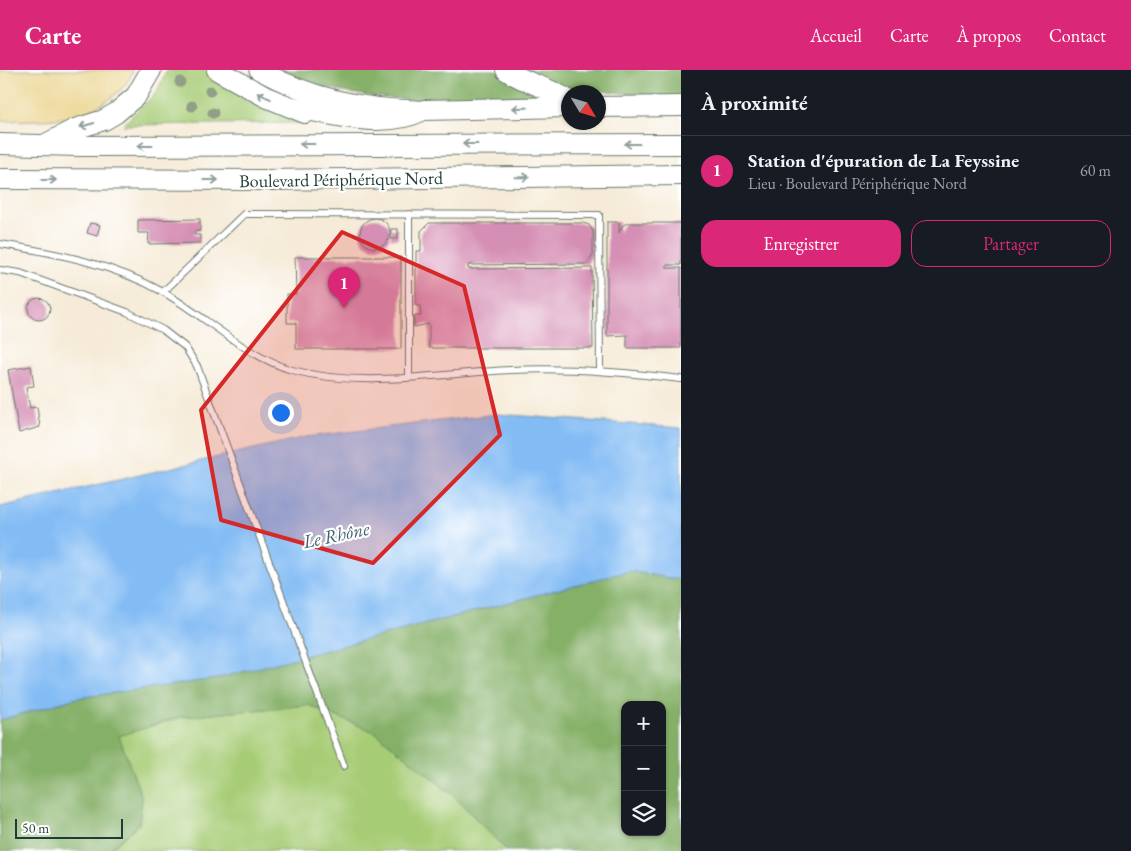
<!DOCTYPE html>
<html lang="fr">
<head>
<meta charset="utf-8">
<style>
  :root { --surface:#171b24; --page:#20242c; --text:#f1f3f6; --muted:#9ea1a6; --line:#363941; --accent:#db2777 }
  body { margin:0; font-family:"EB Garamond",serif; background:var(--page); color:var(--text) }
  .controls { position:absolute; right:15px; bottom:15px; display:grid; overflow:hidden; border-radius:10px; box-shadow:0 1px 4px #0004 }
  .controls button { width:45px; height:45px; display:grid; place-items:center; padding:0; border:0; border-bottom:1px solid var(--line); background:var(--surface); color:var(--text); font:25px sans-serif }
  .compass { position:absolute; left:561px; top:15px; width:45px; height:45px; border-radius:50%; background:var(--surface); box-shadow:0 1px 4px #0004; rotate:128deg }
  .scale { position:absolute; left:15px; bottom:12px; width:108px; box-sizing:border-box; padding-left:5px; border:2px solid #1f3d34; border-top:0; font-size:14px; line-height:18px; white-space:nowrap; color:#1f3d34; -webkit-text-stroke:4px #fff; paint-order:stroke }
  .you { position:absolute; left:280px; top:342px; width:18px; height:18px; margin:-12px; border:4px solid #fff; border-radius:50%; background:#1a73e8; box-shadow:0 0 0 8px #1a73e833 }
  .badge { display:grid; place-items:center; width:32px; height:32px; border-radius:50%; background:var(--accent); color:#fff; font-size:16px; font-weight:700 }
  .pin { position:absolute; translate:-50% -41px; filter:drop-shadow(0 1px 2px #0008) }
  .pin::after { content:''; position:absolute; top:26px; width:18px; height:15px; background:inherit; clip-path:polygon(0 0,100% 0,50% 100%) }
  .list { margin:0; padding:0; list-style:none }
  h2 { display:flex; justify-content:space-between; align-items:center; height:65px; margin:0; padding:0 20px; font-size:21px }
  h2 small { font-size:16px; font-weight:400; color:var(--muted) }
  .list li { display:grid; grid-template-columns:32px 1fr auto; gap:15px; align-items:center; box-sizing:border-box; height:70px; padding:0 20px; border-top:1px solid var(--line) }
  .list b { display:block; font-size:19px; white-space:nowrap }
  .list p { margin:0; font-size:16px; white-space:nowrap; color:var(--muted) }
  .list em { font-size:16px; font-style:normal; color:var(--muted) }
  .actions { display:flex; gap:10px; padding:15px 20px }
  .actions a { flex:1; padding:11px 0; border:1px solid var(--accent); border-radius:15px; text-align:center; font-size:18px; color:var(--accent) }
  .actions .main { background:var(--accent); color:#fff }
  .icon { flex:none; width:28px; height:28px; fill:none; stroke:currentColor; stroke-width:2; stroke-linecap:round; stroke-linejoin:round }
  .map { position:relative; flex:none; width:681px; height:781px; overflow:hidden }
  header { display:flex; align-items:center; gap:30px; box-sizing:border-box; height:70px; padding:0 25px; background:var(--accent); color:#fff }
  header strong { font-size:24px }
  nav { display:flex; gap:28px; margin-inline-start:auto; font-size:18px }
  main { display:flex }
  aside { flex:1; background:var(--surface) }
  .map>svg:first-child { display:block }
  .green { fill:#a7cc76; stroke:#638455 }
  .forest { fill:#85b067; stroke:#52764e; fill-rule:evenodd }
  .sand { fill:#eeda9e; stroke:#868c69 }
  .water { fill:#83bcf4; stroke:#517c94 }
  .building { fill:#d58eb4 }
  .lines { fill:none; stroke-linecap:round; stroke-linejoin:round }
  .service-casing { stroke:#6a7a6d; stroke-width:8 }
  .primary-casing { stroke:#6a7a6d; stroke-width:21 }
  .trunk-casing { stroke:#6a7a6d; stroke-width:22 }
  .service { stroke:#fff; stroke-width:6 }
  .primary { stroke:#fff; stroke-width:19 }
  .trunk { stroke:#fff; stroke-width:20 }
  .tree { fill:#929f87 }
  .oneway { stroke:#8f9e9a }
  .marked { fill:#d62828; fill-opacity:0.2; stroke:#d62828; stroke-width:4; stroke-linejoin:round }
  .labels { text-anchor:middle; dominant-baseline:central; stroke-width:4.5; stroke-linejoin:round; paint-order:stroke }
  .street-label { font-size:18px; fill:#1f3d34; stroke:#fff }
  .water-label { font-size:19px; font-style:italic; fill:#3d636e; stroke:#fff }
</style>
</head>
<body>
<header>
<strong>Carte</strong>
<nav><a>Accueil</a><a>Carte</a><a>À propos</a><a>Contact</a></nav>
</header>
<main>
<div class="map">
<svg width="681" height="781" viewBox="0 0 681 781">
  <rect width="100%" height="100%" fill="#fff"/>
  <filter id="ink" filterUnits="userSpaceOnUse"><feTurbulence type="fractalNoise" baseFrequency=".02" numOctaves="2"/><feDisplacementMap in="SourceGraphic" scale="10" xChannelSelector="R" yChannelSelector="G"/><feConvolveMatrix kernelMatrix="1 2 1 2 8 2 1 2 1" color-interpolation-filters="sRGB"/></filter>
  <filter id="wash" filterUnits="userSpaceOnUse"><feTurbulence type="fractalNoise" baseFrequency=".0096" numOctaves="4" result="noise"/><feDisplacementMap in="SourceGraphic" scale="20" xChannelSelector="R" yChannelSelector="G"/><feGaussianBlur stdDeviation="1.12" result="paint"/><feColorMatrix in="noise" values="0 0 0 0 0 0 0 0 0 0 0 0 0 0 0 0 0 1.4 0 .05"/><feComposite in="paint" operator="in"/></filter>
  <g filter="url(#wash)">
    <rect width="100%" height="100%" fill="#f6ebd8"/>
    <g class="green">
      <polygon points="167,0 203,0 250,32 301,53 123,55 156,23"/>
      <polygon points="308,635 375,662 454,726 507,781 112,781 112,778 139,754 142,728 118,666 181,647"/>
    </g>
    <g class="forest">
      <path d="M 279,0 L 495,0 L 520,16 L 545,27 C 456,29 361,40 279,0 Z"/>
      <polygon points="521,0 681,0 681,27 631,24 557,16"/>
      <path d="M 629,501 L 681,510 L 681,781 L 507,781 L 454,726 L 375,662 L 308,635 L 181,647 L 119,666 L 142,728 L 139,754 L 112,777 L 112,781 L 0,781 L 0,650 L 77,628 L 215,609 ZM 625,635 L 662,635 L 662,762 L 625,762 Z"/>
    </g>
    <path class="sand" d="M 0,0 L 133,0 C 125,26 88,45 62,48 C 42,51 20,50 0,51 Z"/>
    <polygon class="water" points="497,344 681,358 681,510 629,501 215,609 77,628 0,650 0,437 306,367"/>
    <g id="blocks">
      <g class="building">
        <circle cx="375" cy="163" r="15"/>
        <polygon points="200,149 200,161 195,161 194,165 200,165 200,173 148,174 149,163 138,163 138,150"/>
        <polygon points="607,152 619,152 619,163 622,156 627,153 681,153 681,195 667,195 667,198 681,198 681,278 627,278 627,265 607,266"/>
        <polygon points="90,153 100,155 97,166 87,163"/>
        <polygon points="429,153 583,153 589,155 593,161 593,184 587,194 468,195 468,199 592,198 593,278 429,278 429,254 414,257 414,246 421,246 420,236 416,236 416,181 421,181 421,161"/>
        <rect x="391" y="159" width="7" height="10"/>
        <polygon points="295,187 401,187 401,279 296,279 296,253 287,253 287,224 296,224"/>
        <circle cx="39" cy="239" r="11"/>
        <polygon points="31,296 34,316 26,317 30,338 37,337 40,357 19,363 8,300"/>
      </g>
    </g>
  </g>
  <g filter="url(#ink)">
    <use href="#blocks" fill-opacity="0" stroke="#6a7a6d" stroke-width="1"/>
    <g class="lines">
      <defs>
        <g id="service">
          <path d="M 0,174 C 56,183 113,194 163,222 C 204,245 246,287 292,300 C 362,319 440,303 511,300 C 568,297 624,302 681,309"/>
          <polyline points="0,200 20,203 127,242 163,260 185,277 197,296 344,696"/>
          <polyline points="163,222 244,144 599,145 600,300"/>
          <polyline points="409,306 409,144"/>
        </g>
        <path id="primary" d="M 259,0 C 308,27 361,39 417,40"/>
        <g id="trunk">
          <polyline points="217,0 266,27 305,43"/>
          <path d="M 506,0 C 526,14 549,17 568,30"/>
          <path d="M 293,37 C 334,45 384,60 424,40 L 568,37"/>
          <polyline points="598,37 681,36"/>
          <polyline points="0,74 80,76 681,74"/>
          <polyline points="46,74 75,59 104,50 116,43 136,26 151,0"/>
          <polyline points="0,109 263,110 681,105"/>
        </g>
      </defs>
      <use href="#service" class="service-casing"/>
      <use href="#primary" class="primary-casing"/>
      <use href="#trunk" class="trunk-casing"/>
      <use href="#service" class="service"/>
      <use href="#primary" class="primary"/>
      <use href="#trunk" class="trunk"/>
    </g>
    <g class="tree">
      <circle cx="180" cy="12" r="5.5"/>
      <circle cx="210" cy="21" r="5.5"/>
      <circle cx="192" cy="36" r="5.5"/>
      <circle cx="213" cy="43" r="5.5"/>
    </g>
    <defs><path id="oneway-shaft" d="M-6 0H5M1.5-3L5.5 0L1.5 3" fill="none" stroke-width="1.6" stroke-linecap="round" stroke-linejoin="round" transform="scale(1.25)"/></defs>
    <g class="oneway">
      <use href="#oneway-shaft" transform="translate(264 26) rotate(-156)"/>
      <use href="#oneway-shaft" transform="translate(520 38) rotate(179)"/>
      <use href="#oneway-shaft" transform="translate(87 55) rotate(164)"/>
      <use href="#oneway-shaft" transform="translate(307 74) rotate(180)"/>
      <use href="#oneway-shaft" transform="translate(470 74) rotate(180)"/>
      <use href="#oneway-shaft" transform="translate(632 74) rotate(180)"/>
      <use href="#oneway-shaft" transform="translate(145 76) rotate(180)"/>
      <use href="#oneway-shaft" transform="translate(522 107) rotate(-1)"/>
      <use href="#oneway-shaft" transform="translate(49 110)"/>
      <use href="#oneway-shaft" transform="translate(211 110)"/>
    </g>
  </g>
  <path class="marked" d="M 342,162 L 464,216 L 500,365 L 373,493 L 221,450 L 201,340 Z"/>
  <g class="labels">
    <g class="street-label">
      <text transform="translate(341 109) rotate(-1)">Boulevard Périphérique Nord</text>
    </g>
    <g class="water-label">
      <text transform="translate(336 465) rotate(-12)">Le Rhône</text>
    </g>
  </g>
</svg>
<div class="controls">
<button>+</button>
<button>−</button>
<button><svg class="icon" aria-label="layers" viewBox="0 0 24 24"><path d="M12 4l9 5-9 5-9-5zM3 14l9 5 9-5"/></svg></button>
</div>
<svg class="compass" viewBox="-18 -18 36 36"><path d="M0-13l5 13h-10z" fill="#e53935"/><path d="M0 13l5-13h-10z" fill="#9ea1a6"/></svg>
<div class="scale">50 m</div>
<div class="you"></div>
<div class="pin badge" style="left:344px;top:238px">1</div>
</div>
<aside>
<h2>À proximité<small></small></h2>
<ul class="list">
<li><span class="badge">1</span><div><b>Station d'épuration de La Feyssine</b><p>Lieu · Boulevard Périphérique Nord</p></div><em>60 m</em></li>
</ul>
<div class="actions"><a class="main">Enregistrer</a><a>Partager</a></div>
</aside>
</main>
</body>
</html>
